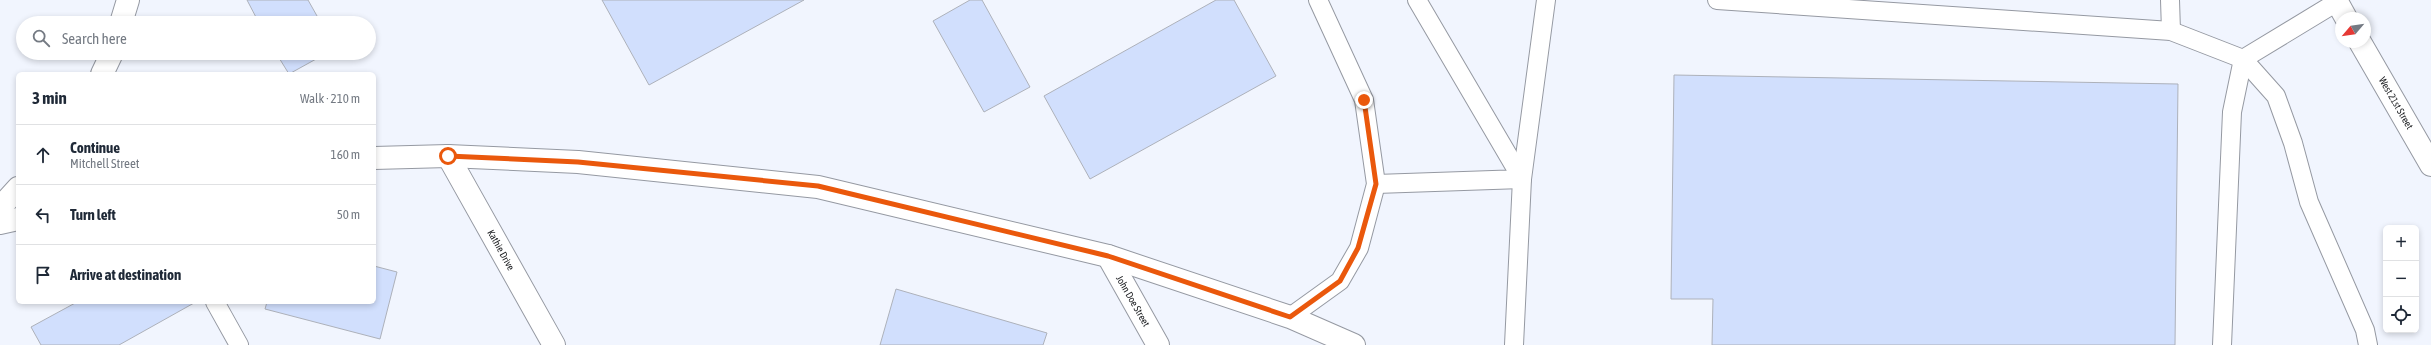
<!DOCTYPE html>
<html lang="en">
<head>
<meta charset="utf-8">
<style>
  :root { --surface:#fff; --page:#f6f6f7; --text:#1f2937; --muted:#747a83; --line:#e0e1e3 }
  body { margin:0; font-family:"Asap Condensed",sans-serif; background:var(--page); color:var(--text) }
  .controls { position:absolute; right:12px; bottom:12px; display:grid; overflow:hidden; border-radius:6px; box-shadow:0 2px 6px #0003 }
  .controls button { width:36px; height:36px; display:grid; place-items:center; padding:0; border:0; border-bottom:1px solid var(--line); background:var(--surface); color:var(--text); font:20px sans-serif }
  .compass { position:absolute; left:2335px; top:12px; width:36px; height:36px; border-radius:50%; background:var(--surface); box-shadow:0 2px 6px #0003; rotate:241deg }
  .stop { position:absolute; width:12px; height:12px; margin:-9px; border:3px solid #ea580c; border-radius:50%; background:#fff }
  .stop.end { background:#ea580c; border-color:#fff; box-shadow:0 1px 4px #0008 }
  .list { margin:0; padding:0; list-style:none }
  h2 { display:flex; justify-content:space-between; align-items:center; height:52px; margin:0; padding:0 16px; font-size:17px }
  h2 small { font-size:13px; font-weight:400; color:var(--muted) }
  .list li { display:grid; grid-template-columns:26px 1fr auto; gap:12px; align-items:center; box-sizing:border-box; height:60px; padding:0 16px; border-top:1px solid var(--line) }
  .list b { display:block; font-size:15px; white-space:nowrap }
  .list p { margin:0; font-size:13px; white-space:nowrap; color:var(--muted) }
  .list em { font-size:13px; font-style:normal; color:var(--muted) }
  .icon { flex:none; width:22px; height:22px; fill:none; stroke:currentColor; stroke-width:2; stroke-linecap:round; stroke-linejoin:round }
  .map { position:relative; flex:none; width:2431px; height:345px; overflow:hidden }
  .search { position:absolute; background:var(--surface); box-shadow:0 2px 6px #0003; left:16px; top:16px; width:360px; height:44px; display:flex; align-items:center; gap:10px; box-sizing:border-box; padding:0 14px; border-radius:22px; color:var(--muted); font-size:15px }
  .panel { position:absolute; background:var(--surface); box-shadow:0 2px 6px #0003; left:16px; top:72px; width:360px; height:232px; border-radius:6px }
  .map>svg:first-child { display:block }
  .building { fill:#d1dffd; stroke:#adb1ba }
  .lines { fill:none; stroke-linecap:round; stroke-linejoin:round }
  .service-casing { stroke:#9599a2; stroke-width:20 }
  .minor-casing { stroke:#9599a2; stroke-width:24 }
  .tertiary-casing { stroke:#9599a2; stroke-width:24 }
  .secondary-casing { stroke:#9599a2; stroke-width:24 }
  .service { stroke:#fff; stroke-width:18 }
  .minor { stroke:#fff; stroke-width:22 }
  .tertiary { stroke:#fff; stroke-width:22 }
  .secondary { stroke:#fff; stroke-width:22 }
  .route { stroke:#ea580c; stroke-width:5 }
  .labels { text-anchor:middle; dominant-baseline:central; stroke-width:3; stroke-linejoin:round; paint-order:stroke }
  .street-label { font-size:10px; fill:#202225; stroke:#fff }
</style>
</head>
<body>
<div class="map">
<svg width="2431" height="345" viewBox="0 0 2431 345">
  <rect width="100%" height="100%" fill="#f1f5fe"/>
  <g class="building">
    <polygon points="247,0 308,0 321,23 259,23"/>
    <polygon points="602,0 804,0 649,85"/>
    <polygon points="970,0 982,0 1030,87 984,112 933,21"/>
    <polygon points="1216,0 1234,0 1276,76 1090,179 1044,96"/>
    <polygon points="276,53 327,53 289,74"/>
    <polygon points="1674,75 2178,84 2175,345 1712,345 1713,299 1671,299"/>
    <polygon points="374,266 397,272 380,339 265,309 267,302 374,302"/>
    <polygon points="896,289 1047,333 1043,345 880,345"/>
    <polygon points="77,302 193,302 194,303 119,345 41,345 31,327"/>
  </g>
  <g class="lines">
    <defs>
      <g id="service">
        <polyline points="1717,0 2171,31 2243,59 2276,96 2293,143 2309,202 2365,330 2368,345"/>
        <polyline points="2170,0 2171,31"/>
        <polyline points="1376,184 1522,179 1417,0"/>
        <polyline points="215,302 239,345"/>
        <polyline points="1290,317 1340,281 1359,248 1376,184 1364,100 1318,0"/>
        <polyline points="1514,345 1522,179 1546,0"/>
        <polyline points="2222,345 2232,112 2243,59 2337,2"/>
      </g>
      <g id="minor">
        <polyline points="448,156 554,345"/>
        <polyline points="1108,256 1158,345"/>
      </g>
      <g id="tertiary">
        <polyline points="121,23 128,0"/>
        <polyline points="102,74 112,53"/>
        <polyline points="374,158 448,156 578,162 818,187 1108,256 1290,317 1354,345"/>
        <polyline points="0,208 18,188"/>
        <polyline points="0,223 18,219"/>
      </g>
      <g id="secondary">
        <polyline points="2336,0 2346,18"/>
        <polyline points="2360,42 2431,165"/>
      </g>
    </defs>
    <use href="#service" class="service-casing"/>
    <use href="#minor" class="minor-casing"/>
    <use href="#tertiary" class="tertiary-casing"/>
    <use href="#secondary" class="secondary-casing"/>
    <use href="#service" class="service"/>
    <use href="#minor" class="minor"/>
    <use href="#tertiary" class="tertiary"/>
    <use href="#secondary" class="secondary"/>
  </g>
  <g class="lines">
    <polyline class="route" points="448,156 578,162 818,186 1108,256 1290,317 1340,281 1358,248 1376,184 1364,100"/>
  </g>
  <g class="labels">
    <g class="street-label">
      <text transform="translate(2396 103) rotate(60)">West 21st Street</text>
      <text transform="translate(501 250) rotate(61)">Kathie Drive</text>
      <text transform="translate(1133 301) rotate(60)">John Doe Street</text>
    </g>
  </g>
</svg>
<div class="controls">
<button>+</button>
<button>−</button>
<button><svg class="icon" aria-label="locate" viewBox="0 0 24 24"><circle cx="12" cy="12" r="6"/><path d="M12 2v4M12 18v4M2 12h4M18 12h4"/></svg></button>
</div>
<svg class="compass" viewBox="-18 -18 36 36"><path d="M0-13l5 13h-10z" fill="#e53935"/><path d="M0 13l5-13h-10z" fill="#747a83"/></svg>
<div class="stop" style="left:448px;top:156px"></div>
<div class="stop end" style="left:1364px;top:100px"></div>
<div class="search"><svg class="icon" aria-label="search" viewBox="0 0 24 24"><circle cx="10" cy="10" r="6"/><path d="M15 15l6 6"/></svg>Search here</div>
<section class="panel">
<h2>3 min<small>Walk · 210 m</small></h2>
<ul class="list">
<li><svg class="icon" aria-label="ahead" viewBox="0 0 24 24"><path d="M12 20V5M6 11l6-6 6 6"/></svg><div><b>Continue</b><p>Mitchell Street</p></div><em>160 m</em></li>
<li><svg class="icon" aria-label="left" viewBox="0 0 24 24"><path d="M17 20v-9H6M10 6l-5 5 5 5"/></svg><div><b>Turn left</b></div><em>50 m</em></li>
<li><svg class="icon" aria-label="arrive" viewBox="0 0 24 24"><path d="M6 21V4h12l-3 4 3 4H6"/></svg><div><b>Arrive at destination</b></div></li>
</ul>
</section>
</div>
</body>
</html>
